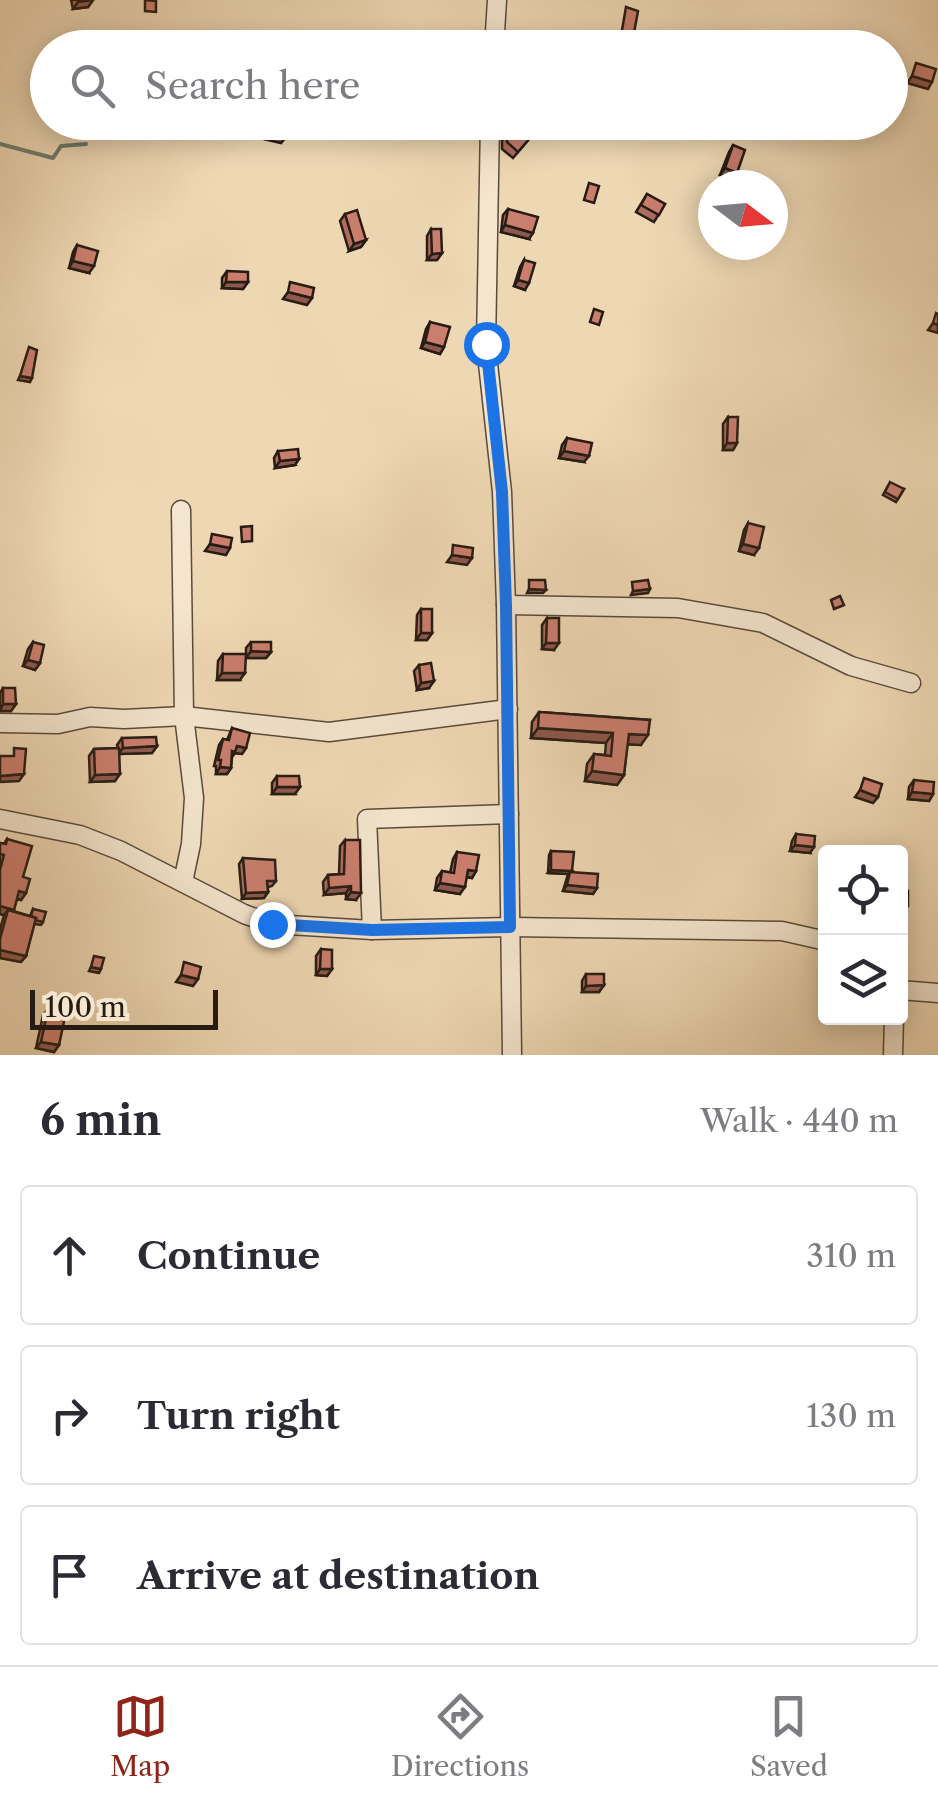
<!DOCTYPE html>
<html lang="en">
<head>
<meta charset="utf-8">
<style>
  :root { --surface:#fff; --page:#f7f7f7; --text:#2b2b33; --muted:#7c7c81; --line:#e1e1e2; --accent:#8f2418 }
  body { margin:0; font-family:"Libre Caslon Text",serif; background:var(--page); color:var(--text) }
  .controls { position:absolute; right:30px; bottom:30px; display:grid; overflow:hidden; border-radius:10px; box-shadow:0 5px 25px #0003 }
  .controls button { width:90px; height:90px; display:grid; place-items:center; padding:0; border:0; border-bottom:2px solid var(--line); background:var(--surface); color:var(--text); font:50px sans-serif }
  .compass { position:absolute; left:698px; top:170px; width:90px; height:90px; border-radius:50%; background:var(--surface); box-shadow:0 5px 25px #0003; rotate:106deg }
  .scale { position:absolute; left:30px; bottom:25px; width:188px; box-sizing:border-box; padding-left:10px; border:5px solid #271c13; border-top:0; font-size:28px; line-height:35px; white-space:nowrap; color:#271c13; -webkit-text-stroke:8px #f4e5ce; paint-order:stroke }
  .stop { position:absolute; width:30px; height:30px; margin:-22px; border:8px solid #1a73e8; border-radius:50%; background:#fff }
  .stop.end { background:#1a73e8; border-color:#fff; box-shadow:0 2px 10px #0008 }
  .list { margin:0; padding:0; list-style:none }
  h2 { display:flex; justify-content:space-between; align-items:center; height:130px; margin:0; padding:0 40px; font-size:42px }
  h2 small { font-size:32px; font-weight:400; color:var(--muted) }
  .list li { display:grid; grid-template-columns:65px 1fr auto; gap:30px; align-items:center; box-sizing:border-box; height:140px; margin:0 20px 20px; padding:0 20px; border:2px solid var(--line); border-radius:10px }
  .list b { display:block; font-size:38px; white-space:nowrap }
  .list em { font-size:32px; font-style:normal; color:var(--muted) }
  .icon { flex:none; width:55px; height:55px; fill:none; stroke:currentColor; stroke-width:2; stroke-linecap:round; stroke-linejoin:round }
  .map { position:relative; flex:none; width:938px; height:1055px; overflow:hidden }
  .search { position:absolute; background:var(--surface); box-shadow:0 5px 25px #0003; left:30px; right:30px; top:30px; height:110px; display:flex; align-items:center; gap:25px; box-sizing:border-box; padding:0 35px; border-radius:55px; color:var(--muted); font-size:38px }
  .sheet { height:610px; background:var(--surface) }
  nav { display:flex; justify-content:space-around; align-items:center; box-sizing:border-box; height:140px; border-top:2px solid var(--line); background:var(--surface); font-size:28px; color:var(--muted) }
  nav a { display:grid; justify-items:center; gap:5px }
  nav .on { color:var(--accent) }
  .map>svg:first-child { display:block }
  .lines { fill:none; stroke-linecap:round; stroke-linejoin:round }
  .stream { stroke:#6d7b6c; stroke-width:4 }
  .minor-casing { stroke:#594b3b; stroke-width:21 }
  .minor { stroke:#f4e5ce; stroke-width:18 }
  .wall { fill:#ae6c5f; stroke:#271c13; stroke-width:2.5 }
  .shaded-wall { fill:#8d584d; stroke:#271c13; stroke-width:2.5 }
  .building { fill:#ca7e6e; stroke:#271c13; stroke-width:2.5 }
  .route { stroke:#1a73e8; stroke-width:12 }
</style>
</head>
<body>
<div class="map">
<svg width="938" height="1055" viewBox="0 0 938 1055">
  <rect width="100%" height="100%" fill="#eed7b3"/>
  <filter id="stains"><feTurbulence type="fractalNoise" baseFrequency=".002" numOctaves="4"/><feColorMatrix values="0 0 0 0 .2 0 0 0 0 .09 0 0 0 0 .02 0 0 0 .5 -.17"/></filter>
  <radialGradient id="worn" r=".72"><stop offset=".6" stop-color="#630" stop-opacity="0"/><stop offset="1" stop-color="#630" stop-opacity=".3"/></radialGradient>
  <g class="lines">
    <polyline class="stream" points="0,144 53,158 61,146 86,144"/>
    <defs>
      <g id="minor">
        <polyline points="494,48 497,0"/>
        <polyline points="490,122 486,345 502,492 506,605 512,1055"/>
        <polyline points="181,510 184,716 194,798 191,844 183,882"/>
        <polyline points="506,605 678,608 763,623 851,666 911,683"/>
        <polyline points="0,723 58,724 90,717 124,719 184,716 329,732 508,709"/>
        <polyline points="0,819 80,835 121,851 244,914 272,924 372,930 511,927 782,931 826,941"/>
        <polyline points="372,930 367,819 509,814"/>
        <polyline points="900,990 938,993"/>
        <polyline points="893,1055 894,1018"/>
      </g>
    </defs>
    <use href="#minor" class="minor-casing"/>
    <use href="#minor" class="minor"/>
  </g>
  <g class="wall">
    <polygon points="71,0 93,0 88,7 73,9"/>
    <polygon points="514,125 529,139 513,158 502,149 502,140"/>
    <polygon points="733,145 732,179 720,175 729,152"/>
    <polygon points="647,194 665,204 654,222 636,212"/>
    <polygon points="508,209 529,239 501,232 503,215"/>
    <polygon points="345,214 366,240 361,247 349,251 340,221"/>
    <polygon points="431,229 442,253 437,260 427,260 427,236"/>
    <polygon points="77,245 89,273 69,268 73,252"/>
    <polygon points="524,260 525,290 514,286 520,267"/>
    <polygon points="227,271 248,282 243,289 222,288 222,278"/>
    <polygon points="430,322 444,347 440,354 421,348 426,329"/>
    <polygon points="728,417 737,443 733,450 723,450 723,424"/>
    <polygon points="567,438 584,462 559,458 562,445"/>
    <polygon points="278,451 295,465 275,468 274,458"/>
    <polygon points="888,486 904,489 896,502 883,495"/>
    <polygon points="748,523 754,555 739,551 744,530"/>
    <polygon points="421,609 432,633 427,640 416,640 417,615"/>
    <polygon points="547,618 554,650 542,649 542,625"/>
    <polygon points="33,642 40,663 35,670 23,666 28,649"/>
    <polygon points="251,642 271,652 266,658 246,658 246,648"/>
    <polygon points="223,654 240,680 217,680 218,661"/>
    <polygon points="419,665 429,688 417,690 414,671"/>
    <polygon points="3,688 16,704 11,711 0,711 0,693"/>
    <polygon points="539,712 650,720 641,745 627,744 624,775 617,785 585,781 587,764 594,754 605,755 606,743 531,738 532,722"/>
    <polygon points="232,728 246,748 242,754 235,753 232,757 231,768 227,774 216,774 216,766 214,766 219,745 223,739 227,740"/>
    <polygon points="122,738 157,746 152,753 119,754 115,781 90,782 89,756 94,749 118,748 117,745"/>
    <polygon points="277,776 295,794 272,794 272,783"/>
    <polygon points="914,780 933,794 929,801 908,799 909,787"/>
    <polygon points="796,834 810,853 790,851 792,841"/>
    <polygon points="7,839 23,877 26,893 21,900 17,899 13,911 30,916 33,909 43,922 41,925 34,924 26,956 21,962 0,958 0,929 4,915 0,914 0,843 4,844"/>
    <polygon points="345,840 356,900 346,899 346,893 324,895 323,882 328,875 339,874 340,846"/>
    <polygon points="551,851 571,872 597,888 593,894 563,891 568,874 548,873 549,855"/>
    <polygon points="457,852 476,871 472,878 466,877 460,894 435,890 437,878 442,871 450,873 453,859"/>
    <polygon points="243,858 276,881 272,886 268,887 268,892 264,898 242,899 239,864"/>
    <polygon points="321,949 332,969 327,976 316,975 316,956"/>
    <polygon points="586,974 604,985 599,992 582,992 582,981"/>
    <polygon points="48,1009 59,1045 54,1052 36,1048 43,1015"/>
  </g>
  <g class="shaded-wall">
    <polygon points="93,0 88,7 73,9 78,2"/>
    <polygon points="621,36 633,38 631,42 618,39"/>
    <polygon points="912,76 932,82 928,89 907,83"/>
    <polygon points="264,131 286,137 281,143 259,138"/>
    <polygon points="725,168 737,173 732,179 720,175"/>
    <polygon points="505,225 533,233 529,239 501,232"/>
    <polygon points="366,240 361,247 349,251 354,244"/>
    <polygon points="442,253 437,260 427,260 432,254"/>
    <polygon points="73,261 94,266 89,273 69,268"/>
    <polygon points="518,280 529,283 525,290 514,286"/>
    <polygon points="226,282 248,282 243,289 222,288"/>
    <polygon points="288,292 312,298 307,305 283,299"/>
    <polygon points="933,323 938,325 938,333 928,330"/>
    <polygon points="425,342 444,347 440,354 421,348"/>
    <polygon points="20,376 32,378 30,382 18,380"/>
    <polygon points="727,443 737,443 733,450 723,450"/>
    <polygon points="564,451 589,456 584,462 559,458"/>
    <polygon points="299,459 295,465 275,468 280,461"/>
    <polygon points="210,544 230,548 226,555 205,551"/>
    <polygon points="743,544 759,548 754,555 739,551"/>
    <polygon points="452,555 472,558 467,565 447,562"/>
    <polygon points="529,589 546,590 543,593 527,593"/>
    <polygon points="650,589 648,593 631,595 633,591"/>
    <polygon points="421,633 432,633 427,640 416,640"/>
    <polygon points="546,643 559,643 554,650 542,649"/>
    <polygon points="251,651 271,652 266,658 246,658"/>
    <polygon points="28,660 40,663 35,670 23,666"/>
    <polygon points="222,673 245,673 240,680 217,680"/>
    <polygon points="434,681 429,688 417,690 421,683"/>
    <polygon points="3,704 16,704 11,711 0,711"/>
    <polygon points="538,728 613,733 606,743 531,738"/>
    <polygon points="629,734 648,735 641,745 622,744"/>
    <polygon points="157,746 152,753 118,754 123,748"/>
    <polygon points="237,746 246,748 242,754 235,753 231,758 228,758"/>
    <polygon points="220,767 231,768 227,774 216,774"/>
    <polygon points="592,771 624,775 617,785 585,781"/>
    <polygon points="24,774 19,781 0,782 0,776"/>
    <polygon points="120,774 115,781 90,782 95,775"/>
    <polygon points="277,787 300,787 295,794 272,794"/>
    <polygon points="860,790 878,797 873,803 855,797"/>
    <polygon points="912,792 933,794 929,801 908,799"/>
    <polygon points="795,845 814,847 810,853 790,851"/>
    <polygon points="468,870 476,871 472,878 463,876"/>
    <polygon points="551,870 572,871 569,874 548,873"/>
    <polygon points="440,883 465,887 460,894 435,890"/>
    <polygon points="567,885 597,888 593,894 563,891"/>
    <polygon points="351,886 346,893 324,895 329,888"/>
    <polygon points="19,891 26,893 21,900 14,898"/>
    <polygon points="268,892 264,898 242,899 246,893"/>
    <polygon points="351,892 361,893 356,900 346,899"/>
    <polygon points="0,906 14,910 10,916 8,910 4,915 0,914"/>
    <polygon points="0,950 26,956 21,962 0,958"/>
    <polygon points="91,967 101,969 99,973 89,971"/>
    <polygon points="320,969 332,969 327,976 316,975"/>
    <polygon points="181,975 198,979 193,986 176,982"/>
    <polygon points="604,985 599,992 582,992 586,986"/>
    <polygon points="41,1042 59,1045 54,1052 36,1048"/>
  </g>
  <g class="building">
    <polygon points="145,0 156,1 156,12 145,11"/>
    <polygon points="626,7 638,11 633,38 621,36"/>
    <polygon points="916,63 936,69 932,82 912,76"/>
    <polygon points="266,122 288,127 286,137 264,131"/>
    <polygon points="514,125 529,139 518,152 507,142 507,133"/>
    <polygon points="733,145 745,150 737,173 725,168"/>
    <polygon points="589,183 599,186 594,203 584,200"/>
    <polygon points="647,194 665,204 659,215 641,205"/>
    <polygon points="508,209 538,217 533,233 505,225"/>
    <polygon points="357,210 366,240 354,244 345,214"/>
    <polygon points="431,229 441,229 442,253 432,254"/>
    <polygon points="77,245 98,251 94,266 73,261"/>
    <polygon points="524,260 535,263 529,283 518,280"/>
    <polygon points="227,271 248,272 248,282 226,282"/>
    <polygon points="290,282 314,288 312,298 288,292"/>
    <polygon points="594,309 603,312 599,325 590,322"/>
    <polygon points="936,313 938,314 938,325 933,323"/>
    <polygon points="430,322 450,327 444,347 425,342"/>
    <polygon points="29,347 37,350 32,378 20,376"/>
    <polygon points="728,417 738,417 737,443 727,443"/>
    <polygon points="567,438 592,443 589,456 564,451"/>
    <polygon points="298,449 299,459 280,461 278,451"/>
    <polygon points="890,482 904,489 898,499 885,492"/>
    <polygon points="748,523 764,527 759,548 743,544"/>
    <polygon points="252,526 252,541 242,542 241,527"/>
    <polygon points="212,534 232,538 230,548 210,544"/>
    <polygon points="453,545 473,548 472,558 452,555"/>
    <polygon points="529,580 545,580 546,590 529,589"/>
    <polygon points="648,580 650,589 633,591 632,582"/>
    <polygon points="840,596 844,605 834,609 831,600"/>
    <rect x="421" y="609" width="11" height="24"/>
    <polygon points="547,618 559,618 559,643 546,643"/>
    <polygon points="33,642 44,645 40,663 28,660"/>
    <polygon points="251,642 271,642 271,652 251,651"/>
    <polygon points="223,654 246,654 245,673 222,673"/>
    <polygon points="431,663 434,681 421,683 419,665"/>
    <polygon points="3,688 15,688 16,704 3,704"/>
    <polygon points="539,712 650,720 648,735 629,734 624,775 592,771 594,754 611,756 613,733 538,728"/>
    <polygon points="232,728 250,733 246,748 237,746 235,752 232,751 231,768 220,767 221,760 218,760 223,739 229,740"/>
    <polygon points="156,737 157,746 123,748 122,738"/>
    <polygon points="14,748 26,749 24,774 0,776 0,756 14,756"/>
    <polygon points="119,748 120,774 95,775 94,749"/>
    <polygon points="277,776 299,776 300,787 277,787"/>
    <polygon points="864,778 882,784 878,797 860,790"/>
    <polygon points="914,780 934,782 933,794 912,792"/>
    <polygon points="796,834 815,836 814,847 795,845"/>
    <polygon points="7,839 32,846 23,877 30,879 26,893 19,891 14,910 0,906 0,870 4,855 0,854 0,843 6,844"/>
    <polygon points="345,840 360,840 361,893 351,892 351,886 329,888 328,875 344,874"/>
    <polygon points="551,851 574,852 572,871 551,870"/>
    <polygon points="457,852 479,855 476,871 468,870 465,887 440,883 442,871 454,873"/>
    <polygon points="243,858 275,860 276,881 267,881 268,892 246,893"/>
    <polygon points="570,872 598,874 597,888 567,885"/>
    <polygon points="908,891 908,906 900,906 900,892"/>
    <polygon points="33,909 46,912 43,922 35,920 36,918 31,916"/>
    <polygon points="8,910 36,918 26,956 0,950 0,939"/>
    <polygon points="321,949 332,950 332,969 320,969"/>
    <polygon points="94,956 104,958 101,969 91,967"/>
    <polygon points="184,962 201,967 198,979 181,975"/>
    <polygon points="586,974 604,974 604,985 586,986"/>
    <polygon points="48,1009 66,1012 59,1045 41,1042"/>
  </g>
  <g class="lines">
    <polyline class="route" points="272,924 372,930 510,927 506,605 502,492 486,344"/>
  </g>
  <rect width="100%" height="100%" filter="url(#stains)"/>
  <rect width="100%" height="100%" fill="url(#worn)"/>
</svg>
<div class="controls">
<button><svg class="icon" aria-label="locate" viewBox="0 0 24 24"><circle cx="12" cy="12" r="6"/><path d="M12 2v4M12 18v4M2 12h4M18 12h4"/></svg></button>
<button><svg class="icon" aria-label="layers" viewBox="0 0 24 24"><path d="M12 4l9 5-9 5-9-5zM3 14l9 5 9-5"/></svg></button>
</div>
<svg class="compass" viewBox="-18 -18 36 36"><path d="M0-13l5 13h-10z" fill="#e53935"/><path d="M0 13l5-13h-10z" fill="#7c7c81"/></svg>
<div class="scale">100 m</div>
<div class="stop" style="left:486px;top:344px"></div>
<div class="stop end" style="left:272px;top:924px"></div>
<div class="search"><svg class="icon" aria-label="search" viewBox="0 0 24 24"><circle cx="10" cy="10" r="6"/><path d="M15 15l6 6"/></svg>Search here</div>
</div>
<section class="sheet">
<h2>6 min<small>Walk · 440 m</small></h2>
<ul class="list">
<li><svg class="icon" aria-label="ahead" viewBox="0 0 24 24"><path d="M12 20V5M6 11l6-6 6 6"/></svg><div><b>Continue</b></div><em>310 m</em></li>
<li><svg class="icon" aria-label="right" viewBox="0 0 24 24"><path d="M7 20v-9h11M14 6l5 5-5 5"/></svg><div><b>Turn right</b></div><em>130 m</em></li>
<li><svg class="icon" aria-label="arrive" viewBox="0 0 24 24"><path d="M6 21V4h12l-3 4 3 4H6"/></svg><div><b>Arrive at destination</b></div></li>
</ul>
</section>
<nav>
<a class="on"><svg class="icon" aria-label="map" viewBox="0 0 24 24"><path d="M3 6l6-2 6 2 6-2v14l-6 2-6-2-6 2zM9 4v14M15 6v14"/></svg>Map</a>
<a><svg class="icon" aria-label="directions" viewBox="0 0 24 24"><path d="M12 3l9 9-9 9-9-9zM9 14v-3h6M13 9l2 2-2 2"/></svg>Directions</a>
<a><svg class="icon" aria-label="saved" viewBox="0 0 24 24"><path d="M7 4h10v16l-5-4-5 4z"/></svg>Saved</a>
</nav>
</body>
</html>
